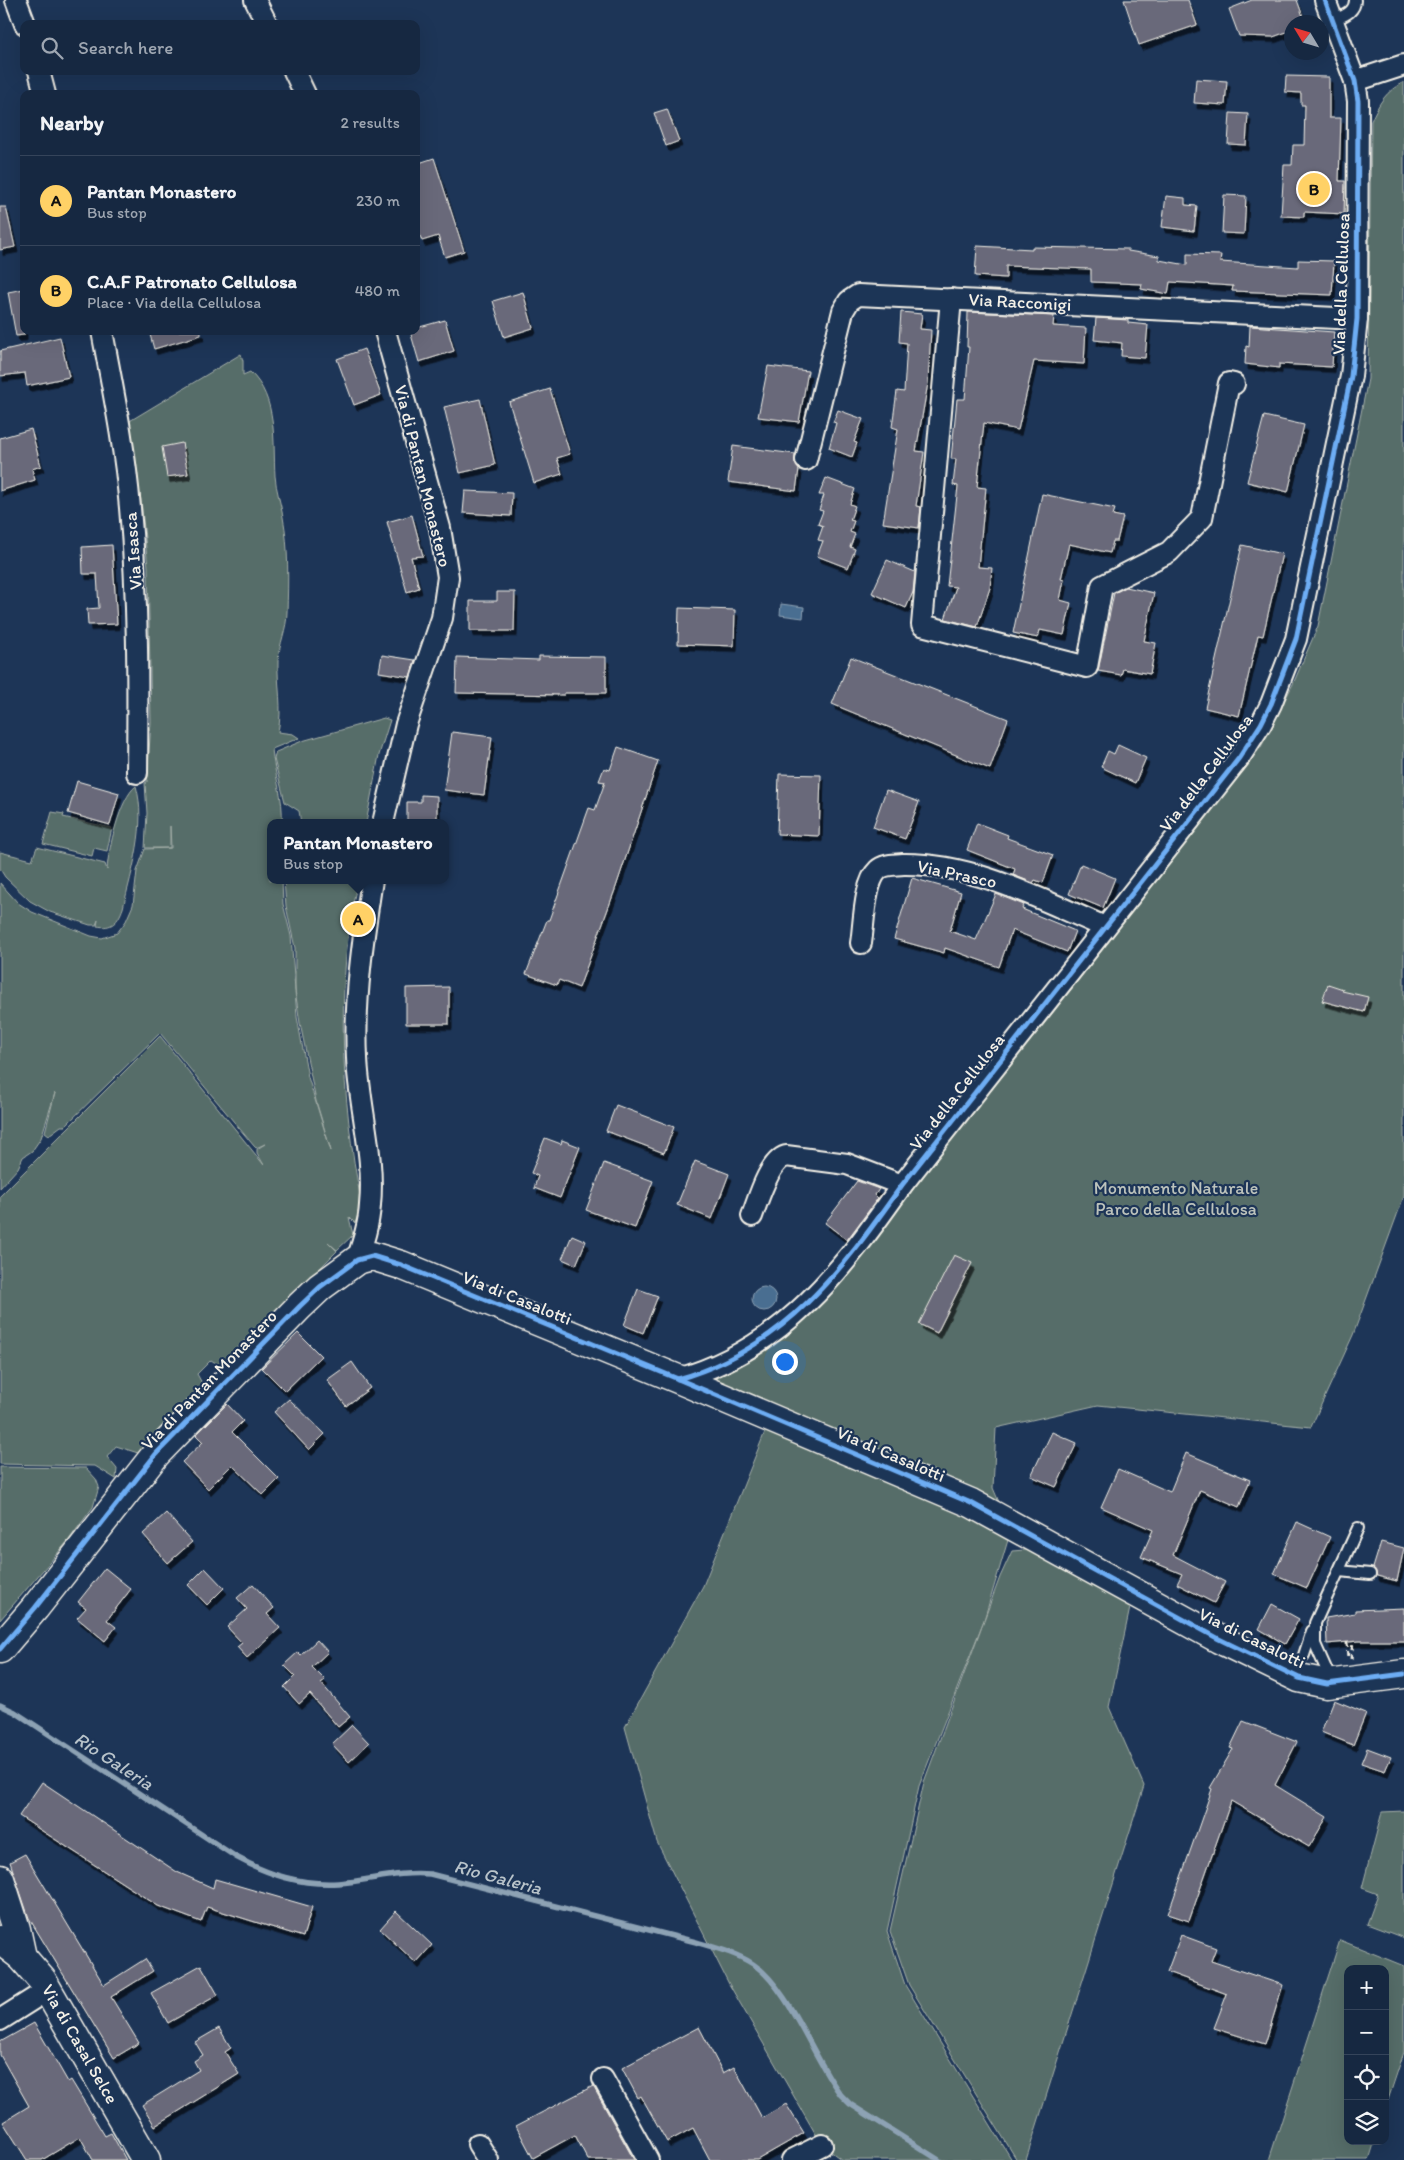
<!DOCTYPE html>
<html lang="en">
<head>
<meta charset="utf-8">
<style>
  :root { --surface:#162841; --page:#1f3048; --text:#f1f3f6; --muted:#9ea6b1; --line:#35445a; --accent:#ffd166 }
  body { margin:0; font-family:Itim,sans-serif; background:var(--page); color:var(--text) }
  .controls { position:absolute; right:15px; bottom:15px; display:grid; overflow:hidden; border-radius:10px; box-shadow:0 5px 20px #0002 }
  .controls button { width:45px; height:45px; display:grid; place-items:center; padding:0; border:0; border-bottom:1px solid var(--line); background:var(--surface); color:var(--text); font:25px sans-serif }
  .compass { position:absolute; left:1284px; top:15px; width:45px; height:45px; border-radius:50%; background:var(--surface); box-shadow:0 5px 20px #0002; rotate:308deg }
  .you { position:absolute; left:784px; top:1361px; width:18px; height:18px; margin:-12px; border:4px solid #fff; border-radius:50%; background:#1a73e8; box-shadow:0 0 0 8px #1a73e833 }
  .badge { display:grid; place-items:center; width:32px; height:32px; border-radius:50%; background:var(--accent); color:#111; font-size:16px; font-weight:700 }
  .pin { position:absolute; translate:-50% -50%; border:2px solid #fff; box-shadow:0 1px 5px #0006 }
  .popup { position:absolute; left:267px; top:819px; width:182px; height:65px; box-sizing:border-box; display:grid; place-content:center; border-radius:10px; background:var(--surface); filter:drop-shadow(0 1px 4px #0005); font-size:16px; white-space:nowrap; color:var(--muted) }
  .popup b { font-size:19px; color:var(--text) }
  .popup::after { content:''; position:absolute; left:50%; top:100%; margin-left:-10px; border:10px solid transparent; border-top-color:var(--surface) }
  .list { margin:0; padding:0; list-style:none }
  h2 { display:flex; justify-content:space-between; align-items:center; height:65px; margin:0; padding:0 20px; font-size:21px }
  h2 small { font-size:16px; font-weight:400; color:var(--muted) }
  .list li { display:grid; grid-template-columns:32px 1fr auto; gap:15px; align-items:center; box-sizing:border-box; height:90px; padding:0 20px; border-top:1px solid var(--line) }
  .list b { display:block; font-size:19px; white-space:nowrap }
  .list p { margin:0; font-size:16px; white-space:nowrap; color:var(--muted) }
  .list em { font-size:16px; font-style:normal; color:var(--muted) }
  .icon { flex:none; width:28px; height:28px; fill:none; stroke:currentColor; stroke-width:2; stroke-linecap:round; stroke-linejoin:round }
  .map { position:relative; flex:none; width:1404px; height:2160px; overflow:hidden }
  .search { position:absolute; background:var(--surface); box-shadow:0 5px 20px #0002; left:20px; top:20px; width:400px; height:55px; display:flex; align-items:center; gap:12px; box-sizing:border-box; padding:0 18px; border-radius:10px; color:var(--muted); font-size:19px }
  .panel { position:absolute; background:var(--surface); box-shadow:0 5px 20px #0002; left:20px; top:90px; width:400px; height:245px; border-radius:10px }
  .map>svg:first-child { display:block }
  .green { fill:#566d69; stroke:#a5afa8 }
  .water { fill:#496e91; stroke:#8da2b4 }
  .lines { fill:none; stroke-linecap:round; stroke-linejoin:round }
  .stream { stroke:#8da2b4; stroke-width:5.5 }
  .building { fill:#69697a; stroke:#f4f1e8; filter:url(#shadow) }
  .lane-casing { stroke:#f4f1e8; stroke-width:14 }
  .street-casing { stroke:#f4f1e8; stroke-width:24 }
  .secondary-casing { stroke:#f4f1e8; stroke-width:31 }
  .path { stroke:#f4f1e8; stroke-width:3; stroke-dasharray:5 4; stroke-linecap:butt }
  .lane { stroke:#1d3557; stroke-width:10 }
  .street { stroke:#1d3557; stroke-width:20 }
  .secondary { stroke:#1d3557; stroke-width:28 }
  .cycleway-casing { stroke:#1d3557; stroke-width:8 }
  .cycleway { stroke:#6dadf4; stroke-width:5 }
  .labels { text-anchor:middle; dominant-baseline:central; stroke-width:4.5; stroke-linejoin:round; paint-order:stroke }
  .street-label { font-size:18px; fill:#f4f1e8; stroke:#1d3557 }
  .park-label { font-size:18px; fill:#bdc3bc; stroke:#1d3557 }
  .water-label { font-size:19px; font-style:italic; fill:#b8c3ca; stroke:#1d3557 }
</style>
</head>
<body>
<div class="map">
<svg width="1404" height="2160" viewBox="0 0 1404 2160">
  <defs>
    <filter id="shadow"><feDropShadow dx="3" dy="5.5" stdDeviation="0" flood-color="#0009"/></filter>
  </defs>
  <rect width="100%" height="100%" fill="#1d3557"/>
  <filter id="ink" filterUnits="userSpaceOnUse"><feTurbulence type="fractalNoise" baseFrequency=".02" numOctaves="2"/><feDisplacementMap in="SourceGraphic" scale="10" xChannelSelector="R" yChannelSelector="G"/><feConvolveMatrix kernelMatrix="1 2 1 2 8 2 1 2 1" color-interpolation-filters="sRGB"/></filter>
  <g filter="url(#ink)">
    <g class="green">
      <path d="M 1404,82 L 1404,1196 L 1353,1335 L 1311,1427 L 1098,1405 L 996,1428 L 993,1488 L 1011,1530 L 984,1620 L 919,1786 L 887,1931 L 905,1985 L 1012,2160 L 842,2160 L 822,2145 L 729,1984 L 657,1842 L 625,1727 L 703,1586 L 773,1412 L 714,1386 L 717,1373 L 753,1354 L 953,1132 L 1037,1033 L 1261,747 L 1293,684 L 1318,626 L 1368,379 L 1371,121 C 1379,103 1386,91 1404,82 Z"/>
      <path d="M 241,354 L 243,361 L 243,375 L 250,372 C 278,398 273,442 275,476 C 276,490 281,504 283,517 C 289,548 288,582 287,612 C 287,629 279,644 278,661 C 277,685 283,708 278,732 L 293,734 L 299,738 L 272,749 C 274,774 284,798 282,823 L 270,823 L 270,880 L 282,880 L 283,904 L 291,936 L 297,1017 L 308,1077 L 331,1151 L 316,1101 L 300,1023 L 295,990 L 295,948 L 286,906 L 284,880 L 358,880 C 335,977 341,1103 361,1200 L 359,1212 L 355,1223 L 349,1217 L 353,1235 L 337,1250 L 328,1242 L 337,1251 L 222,1367 L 211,1360 L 197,1374 L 203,1385 L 138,1453 L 116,1446 L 107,1457 L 117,1469 L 116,1479 L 95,1466 L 0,1464 L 0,1196 L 160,1036 L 264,1165 L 257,1153 L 257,1149 L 265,1144 L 256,1148 L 254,1146 L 160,1033 L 65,1126 L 61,1126 L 49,1135 L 45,1132 L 55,1093 L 41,1138 L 32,1151 L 23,1157 L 18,1168 L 0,1188 L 0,883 L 18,903 L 32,912 L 91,936 L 102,938 L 117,933 L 126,921 L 133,905 L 137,871 L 145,849 L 171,848 L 170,826 L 170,848 L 145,848 L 147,813 L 145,783 L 147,782 L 151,722 L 148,567 L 141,500 L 128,422 Z"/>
      <polygon points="384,718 390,720 379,755 366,823 301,823 299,811 285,802 274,759 276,752 302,741"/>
      <path d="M 136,786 C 147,825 132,870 123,908 C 118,922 112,929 97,926 L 98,920 L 96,925 L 90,925 L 50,912 L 30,901 L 5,877 L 0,869 L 0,852 L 32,860 L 37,847 L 105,864 L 107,870 C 108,850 120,798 136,786 Z"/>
      <polygon points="52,812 64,814 63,817 112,828 107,851 94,848 92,856 43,844"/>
      <polygon points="0,1467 86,1468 96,1479 99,1487 93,1507 68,1541 0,1620"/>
      <polygon points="1037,1549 1131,1603 1109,1707 1144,1786 1026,2160 1017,2160 909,1985 890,1931 924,1782 1000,1577 1012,1551"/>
      <polygon points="1404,1811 1404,1938 1367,1924 1378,1894 1362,1888 1382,1812"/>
      <polygon points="1340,1940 1404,1966 1404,2052 1385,2109 1385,1969 1348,1969 1348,2141 1375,2141 1369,2160 1269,2160"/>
    </g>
    <g class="water">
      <polygon points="781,604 804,607 803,618 780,615"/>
      <circle cx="764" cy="1299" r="12"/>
    </g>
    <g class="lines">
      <path class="stream" d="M 0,1705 L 15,1712 L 236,1857 C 269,1875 300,1885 338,1883 C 370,1881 398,1871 430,1874 L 696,1942 C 716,1948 736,1953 753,1964 C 789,1987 814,2060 841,2095 L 850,2104 L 939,2160"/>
    </g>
    <g class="building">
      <polygon points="1124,0 1188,0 1197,25 1139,45"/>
      <polygon points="1252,0 1297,0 1305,22 1292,22 1292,30 1273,37 1239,36 1229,9"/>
      <polygon points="1286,76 1329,77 1329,118 1341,118 1339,181 1345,181 1344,214 1304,212 1304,217 1281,216 1284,165 1292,165 1293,145 1304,145 1305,105 1301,105 1301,93 1285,92"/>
      <polygon points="1196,79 1227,81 1225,105 1194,103"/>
      <polygon points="667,109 679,141 666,146 654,113"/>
      <polygon points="1230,113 1248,114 1246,145 1228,144"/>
      <polygon points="434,158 464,251 445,257 438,236 422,241 416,225 416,164"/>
      <polygon points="1224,195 1246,196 1244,234 1222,233"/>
      <polygon points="1166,196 1185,198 1185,205 1197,206 1194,231 1162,227"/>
      <polygon points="0,207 6,207 15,247 0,250"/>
      <polygon points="977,246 1032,249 1032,247 1128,249 1128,251 1159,256 1159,260 1187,265 1187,254 1221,255 1220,262 1298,267 1298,260 1334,261 1332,295 1232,291 1233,286 1170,282 1168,294 1141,289 1142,284 1091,282 1091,269 1006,266 1006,278 975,276"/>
      <polygon points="24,289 24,335 16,336 8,292"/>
      <polygon points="523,292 533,328 504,337 493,301"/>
      <polygon points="901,312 922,314 920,329 931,330 928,383 916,451 924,452 916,506 921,507 919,528 883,523 898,429 892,427 897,391 904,392 907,343 899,342"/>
      <polygon points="968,312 1054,316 1053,326 1086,328 1084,364 1034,361 1018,430 984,423 977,487 986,488 978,567 992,568 990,588 977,627 945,619 956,587 947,586 958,486 953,485 956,459 951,459 957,399 965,399 969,347 967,347"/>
      <polygon points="1096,318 1128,320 1128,323 1148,325 1145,358 1121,356 1122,343 1094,340"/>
      <polygon points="445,320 454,351 419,362 410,331 416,331 416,328"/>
      <polygon points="1250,326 1334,332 1332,367 1279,364 1279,368 1245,364 1246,346 1249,347"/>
      <polygon points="149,331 201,331 201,335 154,349"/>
      <polygon points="60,337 69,377 27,386 25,373 0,376 0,351"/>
      <polygon points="364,349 381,395 354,405 337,359"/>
      <polygon points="768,366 808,371 799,422 758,417"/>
      <polygon points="550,389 570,454 557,458 562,474 534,483 509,402"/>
      <polygon points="480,399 495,465 460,473 444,407"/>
      <polygon points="838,410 863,419 854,442 857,443 852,457 829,448 836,423 833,422"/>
      <polygon points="1264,416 1304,425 1288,492 1247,482"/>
      <polygon points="31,429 41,466 32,469 35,480 0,491 0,438"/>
      <polygon points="182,443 188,474 167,477 162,447"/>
      <polygon points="733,446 795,454 795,463 799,469 796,491 728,482"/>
      <polygon points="826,478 855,489 850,504 855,506 850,520 854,521 850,532 855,534 850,547 855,549 848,568 817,556 823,541 818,540 823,526 818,524 823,511 819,510 824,495 819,495"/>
      <polygon points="465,491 512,493 511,516 463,513"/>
      <polygon points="1042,494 1115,509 1113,515 1123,517 1117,541 1113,541 1110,553 1069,544 1061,579 1064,580 1060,600 1071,603 1064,635 1040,630 1038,638 1013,633"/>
      <polygon points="412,515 423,556 411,557 419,588 407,592 387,522"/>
      <polygon points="112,545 117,624 88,625 87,609 99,608 97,574 83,574 82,547"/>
      <polygon points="1242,545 1282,554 1263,636 1258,635 1239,716 1205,708"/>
      <polygon points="887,560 915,572 913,592 906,608 872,593"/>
      <polygon points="1126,587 1154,593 1144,641 1156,643 1150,674 1123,669 1121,675 1098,671 1114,593"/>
      <polygon points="497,592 515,592 514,631 470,631 470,601 497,601"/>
      <polygon points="679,608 735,610 734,646 678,644"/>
      <polygon points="382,655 415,660 410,677 379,672"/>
      <polygon points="539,656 606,657 606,693 564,693 564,695 456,693 457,657 539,660"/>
      <polygon points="851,657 1008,719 990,769 832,704"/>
      <polygon points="452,732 492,737 484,795 444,790"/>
      <polygon points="1118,745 1146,758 1135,783 1101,767 1108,751 1114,754"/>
      <polygon points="618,747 658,761 616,887 579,988 559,980 557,985 526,974 547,920 549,920 589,808 595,810 605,782 599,781 604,768 610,770"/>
      <polygon points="779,774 821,775 819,836 777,834"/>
      <polygon points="77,781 119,793 110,825 68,813"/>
      <polygon points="886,790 919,802 905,839 873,827"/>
      <polygon points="421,795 437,796 437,823 407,823 407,802 421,802"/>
      <polygon points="977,823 1008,835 1007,838 1053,855 1043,883 1035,880 1033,883 1013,875 1015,869 967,850"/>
      <polygon points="1081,864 1115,878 1103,908 1069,894"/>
      <polygon points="912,878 961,892 950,931 976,940 996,894 1024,905 1022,909 1075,931 1067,952 1012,930 999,967 945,948 944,953 894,939"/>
      <polygon points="1328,984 1343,989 1342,991 1368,997 1364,1012 1322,1001"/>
      <polygon points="449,987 449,1024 406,1024 406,988"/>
      <polygon points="616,1105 674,1127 664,1153 606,1131"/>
      <polygon points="545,1138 561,1144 562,1140 580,1147 560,1198 534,1188 538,1176 531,1173"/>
      <polygon points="695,1161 729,1174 712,1219 677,1205"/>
      <polygon points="604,1163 653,1181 635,1228 586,1210"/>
      <polygon points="857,1181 879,1189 875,1195 878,1198 847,1240 825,1223"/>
      <polygon points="572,1235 586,1241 576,1265 562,1259"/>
      <polygon points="954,1255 972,1263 937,1333 919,1324"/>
      <polygon points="638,1289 658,1296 643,1333 624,1325"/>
      <polygon points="298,1333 321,1356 285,1391 262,1368"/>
      <polygon points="352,1362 370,1388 346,1406 327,1380"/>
      <polygon points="289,1399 325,1434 309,1450 274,1412"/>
      <polygon points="227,1404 243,1421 232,1432 279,1479 263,1495 232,1465 208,1489 182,1462 203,1442 196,1435"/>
      <polygon points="1052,1432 1077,1443 1056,1487 1031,1476"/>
      <polygon points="1186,1453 1250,1480 1239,1507 1200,1490 1173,1555 1225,1582 1214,1603 1177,1584 1182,1574 1141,1557 1153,1530 1101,1507 1118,1469 1170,1492"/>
      <polygon points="166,1513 192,1542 168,1563 143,1534"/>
      <polygon points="1297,1522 1330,1537 1307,1588 1274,1574"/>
      <polygon points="1381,1542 1404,1548 1397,1581 1377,1576 1373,1568"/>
      <polygon points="105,1568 131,1589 107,1620 116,1627 105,1641 77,1618 86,1608 78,1602"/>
      <polygon points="205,1568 224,1588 207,1605 188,1585"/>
      <polygon points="253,1584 274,1608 267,1614 280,1628 247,1658 237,1647 242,1643 227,1627 247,1609 237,1598"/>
      <polygon points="1272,1604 1299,1619 1285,1644 1259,1629"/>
      <polygon points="1404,1608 1404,1641 1359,1641 1327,1644 1326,1618 1355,1613 1355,1610"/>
      <polygon points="317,1640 328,1652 312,1667 325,1680 321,1683 350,1717 338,1727 310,1694 299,1704 284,1687 295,1676 284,1665 298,1652 301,1655"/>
      <polygon points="1334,1700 1366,1713 1353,1745 1321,1732"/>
      <polygon points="1243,1721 1297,1742 1275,1785 1327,1817 1309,1847 1231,1801 1189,1921 1168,1914 1212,1789 1210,1788 1233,1749 1230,1748"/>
      <polygon points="352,1725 369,1743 349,1762 332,1744"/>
      <polygon points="1367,1748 1391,1757 1385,1771 1361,1763"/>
      <polygon points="42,1782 177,1872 213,1888 215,1879 312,1907 303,1937 207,1907 201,1922 158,1906 19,1816"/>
      <polygon points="25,1854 104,1985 145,1959 153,1971 111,1997 139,2043 114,2058 29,1918 10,1862"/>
      <polygon points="396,1911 432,1945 416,1963 380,1929"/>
      <polygon points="1181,1935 1216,1948 1211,1961 1283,1985 1265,2044 1214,2028 1227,1994 1167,1972"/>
      <polygon points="201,1965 218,1995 168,2023 151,1993"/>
      <polygon points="34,2023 68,2082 71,2080 105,2136 111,2133 126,2160 93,2160 80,2137 42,2160 27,2160 3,2122 29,2106 0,2055 0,2042"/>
      <polygon points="699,2027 723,2073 734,2067 762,2118 786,2104 804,2133 757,2160 710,2160 693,2128 667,2142 641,2096 638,2098 622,2068"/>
      <polygon points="219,2028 231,2048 225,2052 239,2074 155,2126 142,2105 199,2070 194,2061 203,2055 195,2042"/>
      <polygon points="593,2086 634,2160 588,2160 575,2135 533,2158 516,2126"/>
    </g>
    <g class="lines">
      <defs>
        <g id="lane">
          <path d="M 1332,21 C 1342,16 1355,13 1355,0"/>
          <polyline points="1339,1571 1370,1574"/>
          <polyline points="1304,1655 1312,1631"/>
          <polyline points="1331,1680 1315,1644 1315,1623 1358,1528"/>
        </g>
        <g id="street">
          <polyline points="16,0 25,24"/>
          <polyline points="255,0 267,24"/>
          <polyline points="39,71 45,94"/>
          <polyline points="294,71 305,94"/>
          <polyline points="1355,81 1404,65"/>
          <polyline points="951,299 922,625 1087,667 1102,586 1169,552 1202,518 1229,383 1234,384"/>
          <path d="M 102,331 C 113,390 125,448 130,508 C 138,596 138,684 137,773"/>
          <polyline points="806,460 843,311 849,301 858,295 1357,319"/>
          <polyline points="383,823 406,724 442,618 448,577 440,528 385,331"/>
          <path d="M 861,943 C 864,925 864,883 878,870 C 884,864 894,865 903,864 C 974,863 1041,900 1105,927"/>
          <path d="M 752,1216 C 758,1200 769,1161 786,1156 L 847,1164 L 902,1185"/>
          <path d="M 357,1260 C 363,1242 369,1224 370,1205 C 375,1156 359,1107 357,1058 C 354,999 363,938 372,880"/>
          <path d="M 678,1379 C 784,1349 842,1270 902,1185 L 1239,758 L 1261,724 L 1271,704 L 1296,639 L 1351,376 L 1357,319 L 1358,101 L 1355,81 L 1325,0"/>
          <polyline points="0,2020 49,1989"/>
          <polyline points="603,2079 648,2160"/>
          <polyline points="478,2144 488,2160"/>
          <polyline points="792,2160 822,2145"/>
        </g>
        <g id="secondary">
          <polyline points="0,1649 35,1608 156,1454 300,1306 320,1287 357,1260 372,1256 401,1265 678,1379 971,1503 1219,1639 1299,1678 1327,1684 1404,1674"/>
          <polyline points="0,1879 16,1929 22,1957"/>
          <polyline points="0,1940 22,1957 42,1980 146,2160"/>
        </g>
      </defs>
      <use href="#lane" class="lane-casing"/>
      <use href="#street" class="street-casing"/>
      <use href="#secondary" class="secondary-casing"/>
      <g class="path">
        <polyline points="1347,1642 1348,1660"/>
        <polyline points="1351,1659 1353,1642"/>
      </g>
      <use href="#lane" class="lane"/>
      <use href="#street" class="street"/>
      <use href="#secondary" class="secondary"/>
      <defs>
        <g id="cycleway">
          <path d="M 678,1379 C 784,1349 842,1270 902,1185 L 1239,758 L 1261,724 L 1271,704 L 1296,639 L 1351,376 L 1357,319 L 1358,101 L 1355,81 L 1325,0"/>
          <polyline points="0,1649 35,1608 156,1454 300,1306 320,1287 357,1260 372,1256 401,1265 678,1379 971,1503 1219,1639 1299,1678 1327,1684 1404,1674"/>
        </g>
      </defs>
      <use href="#cycleway" class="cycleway-casing"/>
      <use href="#cycleway" class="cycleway"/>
    </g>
  </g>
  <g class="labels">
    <g class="street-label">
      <text transform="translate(1341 284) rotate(-88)">Via della Cellulosa</text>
      <text transform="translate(1020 302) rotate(3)">Via Racconigi</text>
      <text transform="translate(423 476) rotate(76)">Via di Pantan Monastero</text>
      <text transform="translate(133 551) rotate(-94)">Via Isasca</text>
      <text transform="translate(1206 773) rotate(-53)">Via della Cellulosa</text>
      <text transform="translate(957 874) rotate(12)">Via Prasco</text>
      <text transform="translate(957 1092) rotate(-52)">Via della Cellulosa</text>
      <text transform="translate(517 1298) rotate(22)">Via di Casalotti</text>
      <text transform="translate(209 1380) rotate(-46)">Via di Pantan Monastero</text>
      <text transform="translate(891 1454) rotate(23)">Via di Casalotti</text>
      <text transform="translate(1252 1638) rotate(26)">Via di Casalotti</text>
      <text transform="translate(80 2044) rotate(60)">Via di Casal Selce</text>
    </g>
    <g class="park-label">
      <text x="1176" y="1188">Monumento Naturale<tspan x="1176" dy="21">Parco della Cellulosa</tspan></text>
    </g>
    <g class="water-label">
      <text transform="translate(114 1761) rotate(33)">Rio Galeria</text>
      <text transform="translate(498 1877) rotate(15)">Rio Galeria</text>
    </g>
  </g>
</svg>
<div class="controls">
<button>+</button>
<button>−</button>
<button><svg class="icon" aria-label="locate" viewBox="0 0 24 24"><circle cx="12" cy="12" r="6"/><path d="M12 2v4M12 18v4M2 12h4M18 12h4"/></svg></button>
<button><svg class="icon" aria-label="layers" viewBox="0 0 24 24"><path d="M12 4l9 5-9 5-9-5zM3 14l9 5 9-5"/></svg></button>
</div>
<svg class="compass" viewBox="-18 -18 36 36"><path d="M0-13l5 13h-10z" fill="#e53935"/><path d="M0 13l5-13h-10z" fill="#9ea6b1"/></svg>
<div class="you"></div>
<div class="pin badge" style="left:358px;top:919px">A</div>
<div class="popup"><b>Pantan Monastero</b>Bus stop</div>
<div class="pin badge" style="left:1314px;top:189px">B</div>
<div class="search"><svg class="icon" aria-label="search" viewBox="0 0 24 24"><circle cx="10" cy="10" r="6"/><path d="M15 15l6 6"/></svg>Search here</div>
<section class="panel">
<h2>Nearby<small>2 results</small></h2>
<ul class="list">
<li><span class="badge">A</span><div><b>Pantan Monastero</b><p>Bus stop</p></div><em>230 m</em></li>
<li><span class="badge">B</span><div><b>C.A.F Patronato Cellulosa</b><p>Place · Via della Cellulosa</p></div><em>480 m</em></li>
</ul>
</section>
</div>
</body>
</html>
